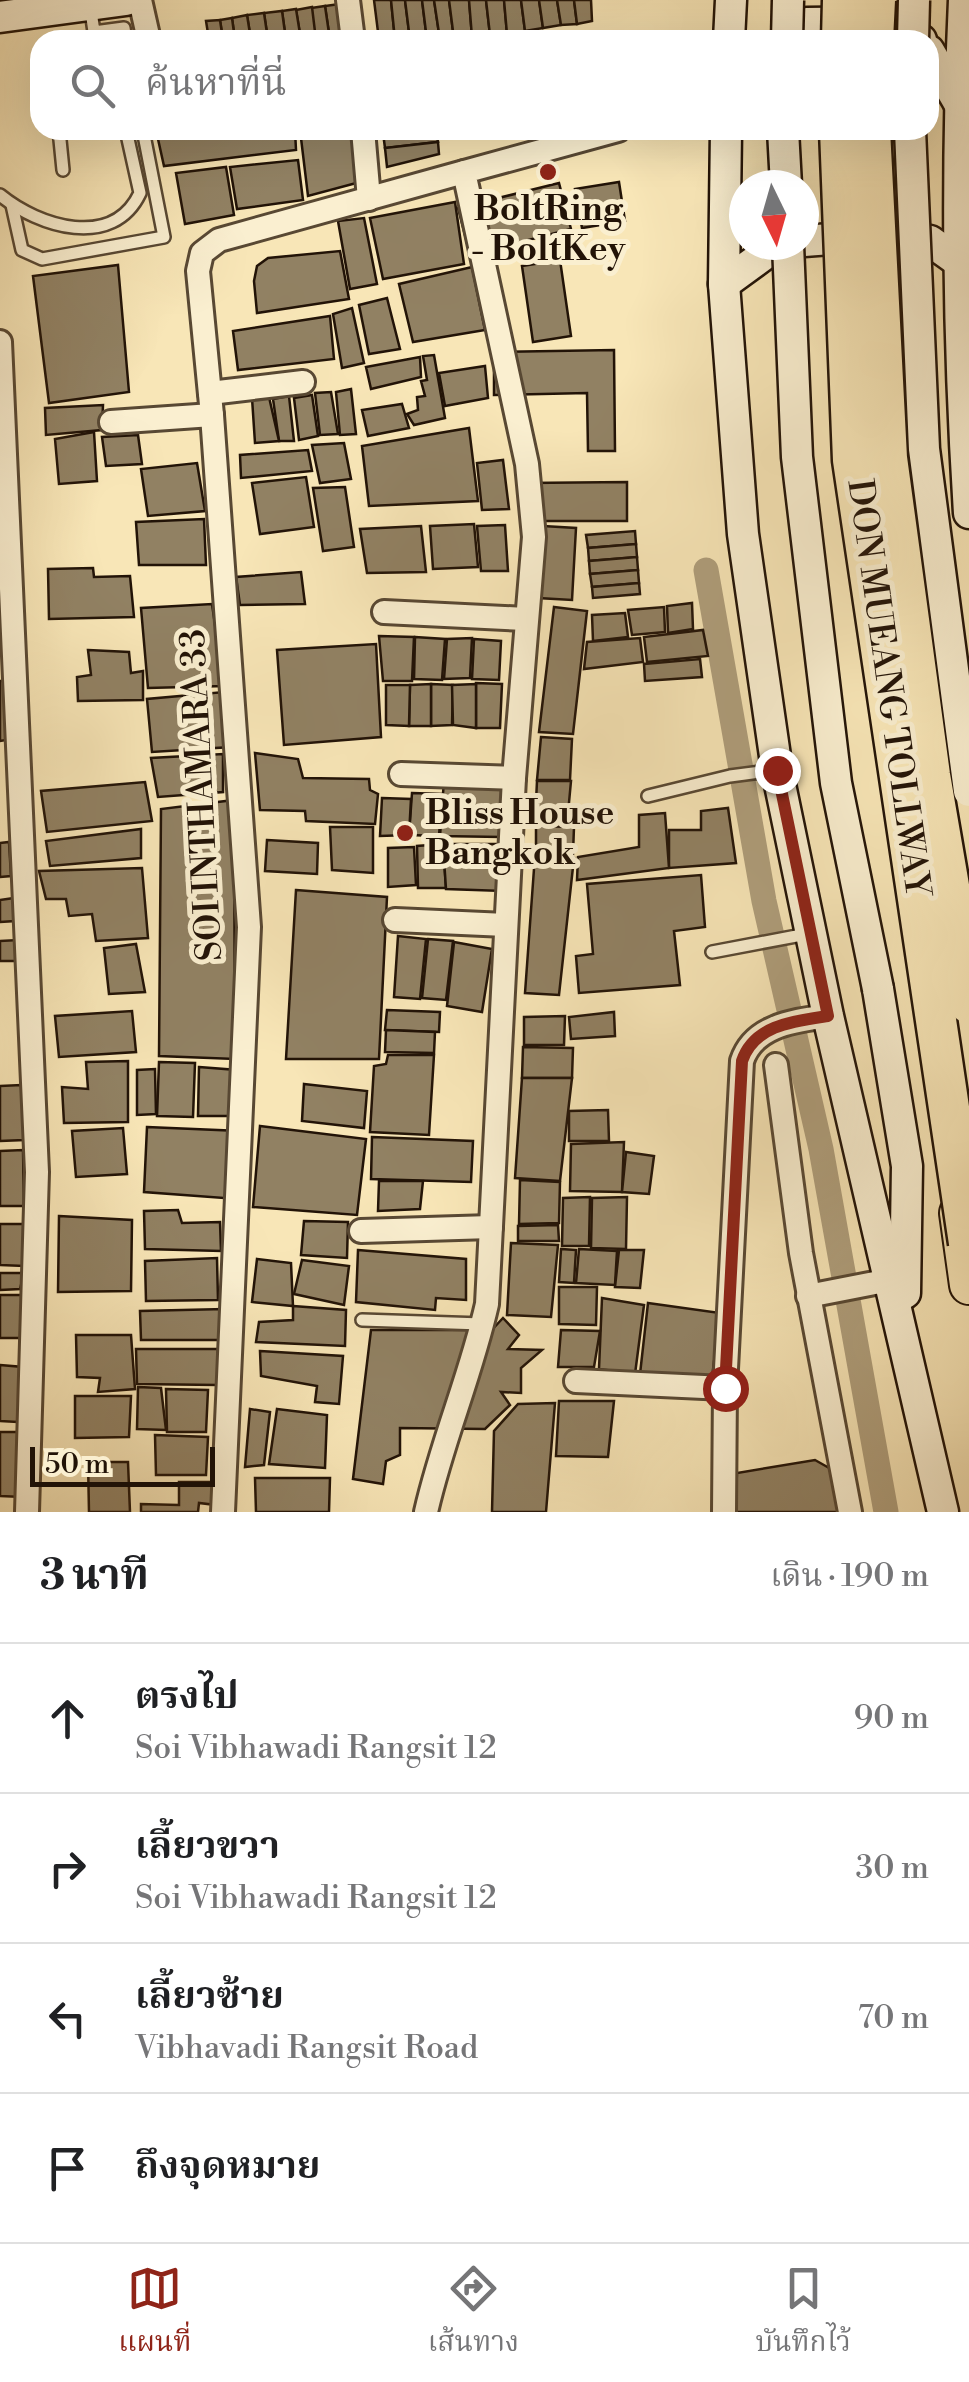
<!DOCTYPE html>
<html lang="th">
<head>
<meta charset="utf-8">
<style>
  :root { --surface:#fff; --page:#f6f6f6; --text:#202124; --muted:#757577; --line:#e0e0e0; --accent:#8f2418 }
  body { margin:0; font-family:"Libre Bodoni","Noto Serif Thai",serif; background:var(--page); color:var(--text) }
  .compass { position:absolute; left:729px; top:170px; width:90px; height:90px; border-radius:50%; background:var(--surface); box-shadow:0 10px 40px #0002; rotate:175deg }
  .scale { position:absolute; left:30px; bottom:25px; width:185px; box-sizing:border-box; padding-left:10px; border:5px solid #221307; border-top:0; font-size:28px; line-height:35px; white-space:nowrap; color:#221307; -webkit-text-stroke:8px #faefd0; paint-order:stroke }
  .stop { position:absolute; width:30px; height:30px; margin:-22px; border:8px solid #8f2418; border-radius:50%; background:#fff }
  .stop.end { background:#8f2418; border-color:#fff; box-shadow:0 2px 10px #0008 }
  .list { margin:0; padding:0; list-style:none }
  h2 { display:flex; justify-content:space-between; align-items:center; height:130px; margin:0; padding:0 40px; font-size:42px }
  h2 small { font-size:32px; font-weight:400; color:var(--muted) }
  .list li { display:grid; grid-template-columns:65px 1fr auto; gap:30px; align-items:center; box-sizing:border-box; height:150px; padding:0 40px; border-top:2px solid var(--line) }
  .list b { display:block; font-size:38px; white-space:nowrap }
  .list p { margin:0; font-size:32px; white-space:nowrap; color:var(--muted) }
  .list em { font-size:32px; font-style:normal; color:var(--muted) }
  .icon { flex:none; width:55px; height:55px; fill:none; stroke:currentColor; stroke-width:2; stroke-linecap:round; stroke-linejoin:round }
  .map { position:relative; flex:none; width:969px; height:1512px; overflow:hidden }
  .search { position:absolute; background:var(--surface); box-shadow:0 10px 40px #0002; left:30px; right:30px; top:30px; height:110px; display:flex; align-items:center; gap:25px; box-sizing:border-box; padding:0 35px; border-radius:30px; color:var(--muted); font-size:38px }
  .sheet { height:730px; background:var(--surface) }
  nav { display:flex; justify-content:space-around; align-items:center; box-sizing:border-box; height:140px; border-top:2px solid var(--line); background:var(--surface); font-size:28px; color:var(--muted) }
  nav a { display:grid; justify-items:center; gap:5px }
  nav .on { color:var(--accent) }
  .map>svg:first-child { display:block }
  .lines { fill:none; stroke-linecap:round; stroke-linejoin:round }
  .canal { stroke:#af9e7b; stroke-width:25 }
  .building { fill:#918163; stroke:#221307; stroke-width:2.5 }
  .service-casing { stroke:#584833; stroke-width:16 }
  .minor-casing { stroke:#584833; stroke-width:28 }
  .secondary-casing { stroke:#221307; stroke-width:35 }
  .trunk-casing { stroke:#221307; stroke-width:42 }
  .service { stroke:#faefd0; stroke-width:11 }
  .minor { stroke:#faefd0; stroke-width:22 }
  .secondary { stroke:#faefd0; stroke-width:30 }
  .trunk { stroke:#f8e6b7; stroke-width:38 }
  .secondary-bridge-casing { stroke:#221307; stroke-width:35; stroke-linecap:butt }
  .motorway-bridge-casing { stroke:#221307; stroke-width:45; stroke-linecap:butt }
  .secondary-bridge { stroke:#faefd0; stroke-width:30 }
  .motorway-bridge { stroke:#f8e6b7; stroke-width:40 }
  .route { stroke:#8f2418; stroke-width:12 }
  .poi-dot { fill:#8f2418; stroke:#faefd0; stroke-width:4 }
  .labels { text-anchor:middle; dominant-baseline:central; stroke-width:10; stroke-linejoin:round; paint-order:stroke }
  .poi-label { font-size:35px; font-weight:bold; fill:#221307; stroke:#faefd0 }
  .street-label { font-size:35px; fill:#221307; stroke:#faefd0 }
</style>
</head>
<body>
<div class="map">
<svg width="969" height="1512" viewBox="0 0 969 1512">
  <rect width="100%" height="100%" fill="#f8e6b7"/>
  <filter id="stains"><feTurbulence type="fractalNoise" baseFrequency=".002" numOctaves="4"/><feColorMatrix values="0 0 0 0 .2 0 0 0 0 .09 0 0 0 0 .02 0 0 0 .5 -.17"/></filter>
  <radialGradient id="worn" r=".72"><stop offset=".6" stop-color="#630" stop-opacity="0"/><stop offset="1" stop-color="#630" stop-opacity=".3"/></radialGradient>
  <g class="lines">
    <polyline class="canal" points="706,570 764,901 821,1149 886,1512"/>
  </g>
  <g class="building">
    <polygon points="374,0 391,0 395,40 379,40"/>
    <polygon points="391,0 405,0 410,40 395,40"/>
    <polygon points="405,0 422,0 427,40 410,40"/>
    <polygon points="422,0 434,0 440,40 427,40"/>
    <polygon points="434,0 449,0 454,39 440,40"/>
    <polygon points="449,0 469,0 472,37 454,39"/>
    <polygon points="469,0 486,0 490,35 472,37"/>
    <polygon points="486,0 504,0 507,34 490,35"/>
    <polygon points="504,0 521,0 525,31 507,34"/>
    <polygon points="521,0 539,0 543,28 525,31"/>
    <polygon points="539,0 557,0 561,25 543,28"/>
    <polygon points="557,0 574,0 577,24 561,25"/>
    <polygon points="574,0 591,0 592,21 577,24"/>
    <polygon points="340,4 344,40 330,40 325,6"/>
    <polygon points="325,6 330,40 315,40 311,8"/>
    <polygon points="312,7 316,40 301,40 296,10"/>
    <polygon points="296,9 301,40 286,40 282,11"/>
    <polygon points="282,11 286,40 268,40 264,13"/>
    <polygon points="264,13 268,40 251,40 247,15"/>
    <polygon points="247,15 251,40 235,40 232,18"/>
    <polygon points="232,18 235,40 223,40 220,20"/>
    <polygon points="220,20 223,40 209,40 206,21"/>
    <polygon points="156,130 295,130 296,150 164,166"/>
    <polygon points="300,130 356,130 360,182 308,196"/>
    <polygon points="408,130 436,130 438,142 385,148 383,133"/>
    <polygon points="438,142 439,154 387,167 385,148"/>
    <polygon points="298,160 303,200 237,209 230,167"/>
    <polygon points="226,167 234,215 185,224 176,173"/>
    <polygon points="619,182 625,221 582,228 575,189"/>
    <polygon points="559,183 571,229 470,255 458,208"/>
    <polygon points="455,202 464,264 383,279 370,218"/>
    <polygon points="364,218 377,284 350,289 338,221"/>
    <polygon points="340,251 349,299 257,313 254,281 257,266 268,258"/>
    <polygon points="560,260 571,336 533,342 522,266"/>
    <polygon points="118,265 129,392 49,403 33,276"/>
    <polygon points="472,267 485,330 413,342 399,284"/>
    <polygon points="387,298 400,349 369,354 359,305"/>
    <polygon points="352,308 364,363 342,368 333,314"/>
    <polygon points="330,316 334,359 238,370 233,331"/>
    <polygon points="614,350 615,451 588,451 587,393 494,395 494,352"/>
    <polygon points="434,355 445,418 414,425 407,414 418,410 417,397 425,396 421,381 427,380 423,356"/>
    <polygon points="420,357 421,377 371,389 366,367"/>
    <polygon points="485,366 488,398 445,406 439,373"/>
    <polygon points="351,389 356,434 340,435 336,392"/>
    <polygon points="331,392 338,434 320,435 315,393"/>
    <polygon points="312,395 318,436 299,440 294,398"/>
    <polygon points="289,396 294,441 279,441 273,399"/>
    <polygon points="269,397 279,441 255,443 252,398"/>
    <polygon points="402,404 409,428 368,436 362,410"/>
    <polygon points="103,405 102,430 46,435 45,408"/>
    <polygon points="469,428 478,501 369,506 362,446"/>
    <polygon points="94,432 97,481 59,484 55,439"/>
    <polygon points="138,435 142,464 106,466 102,437"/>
    <polygon points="344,443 351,479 320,483 312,445"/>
    <polygon points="308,450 312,471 241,478 240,455"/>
    <polygon points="503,460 509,509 482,510 477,463"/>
    <polygon points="197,463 205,511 148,516 141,469"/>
    <polygon points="306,477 314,527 260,534 252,483"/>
    <polygon points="627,482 627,521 526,521 526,483"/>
    <polygon points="345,487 354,547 323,551 313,488"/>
    <polygon points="204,519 206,565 139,565 136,522"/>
    <polygon points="474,524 478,567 433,569 430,526"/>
    <polygon points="505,525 508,571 481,571 477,526"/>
    <polygon points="421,526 426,572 367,573 360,529"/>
    <polygon points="543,526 576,528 572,600 538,598"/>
    <polygon points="635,531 636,544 588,548 586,535"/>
    <polygon points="636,544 637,557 589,561 588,548"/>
    <polygon points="637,557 638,570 590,574 589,561"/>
    <polygon points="93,568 94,577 130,576 134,617 49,619 48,569"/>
    <polygon points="638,570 639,583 592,587 590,574"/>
    <polygon points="301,572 305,604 240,605 236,577"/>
    <polygon points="639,583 640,594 593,598 592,587"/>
    <polygon points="692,603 693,629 668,633 667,606"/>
    <polygon points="212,604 224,686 148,688 141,608"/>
    <polygon points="554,607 587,611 573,734 539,732"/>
    <polygon points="664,607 665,632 632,635 628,610"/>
    <polygon points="625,613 628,637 593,641 592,615"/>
    <polygon points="703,630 708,656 647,662 644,637"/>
    <polygon points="379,636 414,637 412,681 383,681"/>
    <polygon points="415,637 445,639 442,680 414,679"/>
    <polygon points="472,638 470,678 444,679 447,639"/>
    <polygon points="640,638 643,662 584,669 587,642"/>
    <polygon points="474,639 501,641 499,680 472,679"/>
    <polygon points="376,644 381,737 284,745 277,650"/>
    <polygon points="88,650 129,652 131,673 143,671 143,700 78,701 77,677 91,675"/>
    <polygon points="700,659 702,677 645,681 644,664"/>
    <polygon points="0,681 4,681 6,740 0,741"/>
    <polygon points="476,683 502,684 500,728 476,728"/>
    <polygon points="431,684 453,685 452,725 431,726"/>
    <polygon points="431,684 431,726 409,726 410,685"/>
    <polygon points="476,684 476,728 453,725 452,685"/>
    <polygon points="386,685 410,685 409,726 386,725"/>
    <polygon points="224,692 231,747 152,752 147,699"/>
    <polygon points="541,737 572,739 570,780 537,780"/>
    <polygon points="255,753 298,759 303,778 369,779 370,790 378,794 375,824 306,821 305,811 260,810"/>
    <polygon points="223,754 223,792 158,797 151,758"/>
    <polygon points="444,780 504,784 501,837 440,836"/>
    <polygon points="537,781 571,781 567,824 535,823"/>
    <polygon points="145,782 152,821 47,832 41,791"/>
    <polygon points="412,793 442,794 439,836 409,835"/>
    <polygon points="382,798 411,799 409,835 380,836"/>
    <polygon points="234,800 235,1059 159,1056 161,809"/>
    <polygon points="728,808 736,863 669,868 669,830 701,830 701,811"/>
    <polygon points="665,813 669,868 577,880 578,857 639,847 639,815"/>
    <polygon points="536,826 574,827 573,854 536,853"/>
    <polygon points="330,827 373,827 373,873 332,870"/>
    <polygon points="141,829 141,858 50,866 46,841"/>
    <polygon points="267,840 318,843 317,874 265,871"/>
    <polygon points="9,842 11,876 0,877 0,843"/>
    <polygon points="443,844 446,888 418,888 417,846"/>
    <polygon points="443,844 502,844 503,891 446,889"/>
    <polygon points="414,847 416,885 388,887 388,848"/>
    <polygon points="535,855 574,858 559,995 525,993"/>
    <polygon points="142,868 148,938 96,941 92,914 69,916 66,899 46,899 39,871"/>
    <polygon points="701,875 705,927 674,931 680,985 579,993 576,956 593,954 587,884"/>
    <polygon points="296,890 387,897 379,1059 286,1059"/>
    <polygon points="14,898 15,921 0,922 0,900"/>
    <polygon points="398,936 426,939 420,999 394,997"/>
    <polygon points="428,939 453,941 446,1000 422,998"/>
    <polygon points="18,940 19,961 0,961 0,941"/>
    <polygon points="454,942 492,949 482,1012 447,1006"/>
    <polygon points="136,944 145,992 109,994 104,948"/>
    <polygon points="387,1010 440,1012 439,1032 385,1030"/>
    <polygon points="132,1011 136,1052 59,1057 55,1016"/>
    <polygon points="614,1012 615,1036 571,1039 569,1017"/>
    <polygon points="565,1016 564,1045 524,1045 524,1017"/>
    <polygon points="386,1030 435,1032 434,1053 385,1052"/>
    <polygon points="523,1047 573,1048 572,1078 522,1078"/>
    <polygon points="388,1055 434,1055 429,1135 370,1132 374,1066 386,1064"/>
    <polygon points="128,1061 128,1122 64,1123 62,1087 88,1089 86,1062"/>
    <polygon points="159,1062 195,1063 193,1117 157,1116"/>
    <polygon points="199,1067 237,1070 233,1116 198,1116"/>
    <polygon points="155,1069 156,1114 137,1115 137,1070"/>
    <polygon points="522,1078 572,1078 560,1181 515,1178"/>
    <polygon points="304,1084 367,1091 364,1128 302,1121"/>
    <polygon points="21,1085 24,1140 0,1141 0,1086"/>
    <polygon points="608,1110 609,1141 569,1141 569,1111"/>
    <polygon points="260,1126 366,1139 357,1215 253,1207"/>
    <polygon points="147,1127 240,1131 237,1199 144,1192"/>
    <polygon points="123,1128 127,1174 76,1177 72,1131"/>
    <polygon points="372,1137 473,1141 471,1182 371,1179"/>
    <polygon points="624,1142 622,1192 570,1191 571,1144"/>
    <polygon points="23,1150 24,1206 0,1206 0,1151"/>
    <polygon points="626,1152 654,1156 649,1194 622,1192"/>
    <polygon points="520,1180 560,1182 559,1223 519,1224"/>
    <polygon points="379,1181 423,1181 420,1209 378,1211"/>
    <polygon points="590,1197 589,1246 562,1246 563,1198"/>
    <polygon points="627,1197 626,1249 591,1248 592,1198"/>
    <polygon points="178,1210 182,1223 220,1222 221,1251 145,1249 144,1211"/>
    <polygon points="59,1216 132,1220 131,1291 58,1292"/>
    <polygon points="304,1221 348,1222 347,1258 301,1255"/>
    <polygon points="0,1224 27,1224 24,1266 0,1265"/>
    <polygon points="558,1225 559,1241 518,1241 518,1226"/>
    <polygon points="511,1243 558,1245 551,1317 507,1315"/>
    <polygon points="561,1249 576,1250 574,1283 559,1282"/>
    <polygon points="579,1249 617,1251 615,1285 576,1283"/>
    <polygon points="358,1250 466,1259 466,1300 436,1298 435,1310 356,1302"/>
    <polygon points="619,1250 644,1250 640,1288 615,1287"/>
    <polygon points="217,1258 218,1300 146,1301 145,1261"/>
    <polygon points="257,1259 291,1263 293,1306 252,1302"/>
    <polygon points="302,1260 349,1266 344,1305 294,1294"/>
    <polygon points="0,1273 24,1273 20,1289 0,1290"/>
    <polygon points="559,1287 597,1287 596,1325 559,1324"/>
    <polygon points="0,1295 26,1295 24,1338 0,1338"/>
    <polygon points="602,1298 644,1305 635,1374 599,1369"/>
    <polygon points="648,1303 720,1313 712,1378 640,1374"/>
    <polygon points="293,1306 346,1310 345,1346 256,1342 259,1322 293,1320"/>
    <polygon points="224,1309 222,1340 141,1340 140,1311"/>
    <polygon points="503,1318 519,1335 508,1349 542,1350 521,1368 521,1393 501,1392 510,1405 485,1429 400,1428 400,1455 386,1461 383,1484 353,1479 371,1330 467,1330 488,1334"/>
    <polygon points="561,1330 600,1331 594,1367 558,1367"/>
    <polygon points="76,1335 131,1335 135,1389 98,1392 100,1378 77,1377"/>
    <polygon points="136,1349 218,1349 217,1385 137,1384"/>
    <polygon points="260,1351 343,1356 339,1404 315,1402 317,1386 261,1376"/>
    <polygon points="0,1365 23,1367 17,1422 0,1421"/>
    <polygon points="138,1387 161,1388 166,1430 137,1429"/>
    <polygon points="166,1389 208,1390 206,1432 167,1432"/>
    <polygon points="75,1396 131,1396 129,1437 75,1438"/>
    <polygon points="559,1401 614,1401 608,1457 556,1456"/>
    <polygon points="555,1403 546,1512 492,1512 494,1431 518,1404"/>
    <polygon points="250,1409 270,1412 264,1465 245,1467"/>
    <polygon points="277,1409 327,1415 325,1468 269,1464"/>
    <polygon points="0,1432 22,1432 22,1497 0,1496"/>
    <polygon points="155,1435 208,1437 206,1475 156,1475"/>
    <polygon points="815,1460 854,1482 862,1512 735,1512 737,1473"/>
    <polygon points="88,1462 128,1462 130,1512 89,1512"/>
    <polygon points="255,1478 330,1478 329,1512 256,1512"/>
    <polygon points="179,1482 217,1482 216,1505 199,1503 198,1512 141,1512 141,1504 179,1505"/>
  </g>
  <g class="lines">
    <defs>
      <g id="service">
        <polyline points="90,4 94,32 124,28 126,40"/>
        <polyline points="59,130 63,170"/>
        <path d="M 0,195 C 39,227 113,250 140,193 L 126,130"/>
        <polyline points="12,205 22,250 42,259 164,237 143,130"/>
        <polyline points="648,796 730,776 776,770"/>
        <polyline points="712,952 807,934"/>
        <polyline points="362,1320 482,1324"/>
      </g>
      <g id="minor">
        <polyline points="140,0 149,40"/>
        <polyline points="348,0 353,40"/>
        <polyline points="363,130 369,199"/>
        <polyline points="0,342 37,1172 27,1512"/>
        <polyline points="210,393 303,382"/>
        <polyline points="111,422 212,415"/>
        <polyline points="384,612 526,619"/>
        <polyline points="401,774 514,778"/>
        <polyline points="395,920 506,925"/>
        <polyline points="776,1065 801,1253 850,1512"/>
        <polyline points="361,1231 491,1227"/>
        <polyline points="808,1296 890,1280"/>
        <polyline points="576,1381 725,1388"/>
        <polyline points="223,1512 249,927 212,415 198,271 202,253 219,240 464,172"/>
        <path d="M 426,1512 C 442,1441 471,1375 487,1304 L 514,778 L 534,537 L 527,464 L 464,172 L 618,130"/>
        <path d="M 724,1512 L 725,1388 L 742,1061 C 754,1025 794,1021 828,1016"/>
      </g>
      <g id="secondary">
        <path d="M 964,0 C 956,171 958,341 969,513"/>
        <polyline points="0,17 126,0"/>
        <polyline points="729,40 731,0"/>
        <polyline points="786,40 807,23 889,22 921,40"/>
        <polyline points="929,51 959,103"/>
        <polyline points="726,130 724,284 743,534 777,770 828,1016 943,1512"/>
        <polyline points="783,130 786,185"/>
        <polyline points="804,241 897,234 930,241 958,261"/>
        <polyline points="724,284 765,254 790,245"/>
        <polyline points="878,989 907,1166 905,1293"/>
      </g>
      <polyline id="trunk" points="959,1213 969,1285"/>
    </defs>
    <use href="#service" class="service-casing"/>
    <use href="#minor" class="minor-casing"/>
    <use href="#secondary" class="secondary-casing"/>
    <use href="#trunk" class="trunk-casing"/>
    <use href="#service" class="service"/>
    <use href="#minor" class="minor"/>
    <use href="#secondary" class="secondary"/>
    <use href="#trunk" class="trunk"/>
    <defs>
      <g id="secondary-bridge">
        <polyline points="787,40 788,0"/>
        <polyline points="913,40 914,0"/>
        <polyline points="910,130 924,449 969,791"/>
        <polyline points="788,245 797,457 836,783 878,989"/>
      </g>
      <g id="motorway-bridge">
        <polyline points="842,40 843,0"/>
        <polyline points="873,40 875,0"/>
        <polyline points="840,130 853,460 969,1243"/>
        <polyline points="870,130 887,458 930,775 969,1003"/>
      </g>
    </defs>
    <use href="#secondary-bridge" class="secondary-bridge-casing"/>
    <use href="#motorway-bridge" class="motorway-bridge-casing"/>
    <use href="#secondary-bridge" class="secondary-bridge"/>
    <use href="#motorway-bridge" class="motorway-bridge"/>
  </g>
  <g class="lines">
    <path class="route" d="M 725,1388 L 742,1061 C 754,1025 794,1021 828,1016 L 777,770"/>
  </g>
  <g class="poi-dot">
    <circle cx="548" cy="172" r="10"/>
    <circle cx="405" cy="833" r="10"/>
  </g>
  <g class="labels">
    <g class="poi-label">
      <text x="548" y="209">BoltRing<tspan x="548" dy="40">- BoltKey</tspan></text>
      <text x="425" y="813" text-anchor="start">Bliss House<tspan x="425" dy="40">Bangkok</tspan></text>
    </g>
    <g class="street-label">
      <text transform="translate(888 688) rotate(82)">DON MUEANG TOLLWAY</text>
      <text transform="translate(202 795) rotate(-93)">SOI INTHAMARA 33</text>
    </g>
  </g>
  <rect width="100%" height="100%" filter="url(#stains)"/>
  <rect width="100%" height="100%" fill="url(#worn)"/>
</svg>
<svg class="compass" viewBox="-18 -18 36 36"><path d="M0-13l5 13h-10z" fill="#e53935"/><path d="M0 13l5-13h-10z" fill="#757577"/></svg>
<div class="scale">50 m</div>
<div class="stop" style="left:725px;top:1388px"></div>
<div class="stop end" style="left:777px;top:770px"></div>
<div class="search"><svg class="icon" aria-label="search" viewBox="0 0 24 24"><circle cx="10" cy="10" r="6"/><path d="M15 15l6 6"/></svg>ค้นหาที่นี่</div>
</div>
<section class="sheet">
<h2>3 นาที<small>เดิน · 190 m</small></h2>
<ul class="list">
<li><svg class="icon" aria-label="ahead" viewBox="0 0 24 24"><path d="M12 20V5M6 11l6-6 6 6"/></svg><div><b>ตรงไป</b><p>Soi Vibhawadi Rangsit 12</p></div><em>90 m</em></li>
<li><svg class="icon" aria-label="right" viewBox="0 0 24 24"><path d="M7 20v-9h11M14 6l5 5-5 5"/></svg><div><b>เลี้ยวขวา</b><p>Soi Vibhawadi Rangsit 12</p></div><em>30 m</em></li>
<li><svg class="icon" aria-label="left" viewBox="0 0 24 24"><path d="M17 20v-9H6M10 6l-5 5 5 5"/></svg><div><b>เลี้ยวซ้าย</b><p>Vibhavadi Rangsit Road</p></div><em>70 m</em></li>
<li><svg class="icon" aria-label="arrive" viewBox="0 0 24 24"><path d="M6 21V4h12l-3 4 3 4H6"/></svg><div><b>ถึงจุดหมาย</b></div></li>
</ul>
</section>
<nav>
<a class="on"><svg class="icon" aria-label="map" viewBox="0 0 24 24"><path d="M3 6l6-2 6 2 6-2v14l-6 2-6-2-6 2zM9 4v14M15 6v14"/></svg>แผนที่</a>
<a><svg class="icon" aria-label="directions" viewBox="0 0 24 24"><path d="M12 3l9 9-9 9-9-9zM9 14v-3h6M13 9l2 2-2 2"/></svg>เส้นทาง</a>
<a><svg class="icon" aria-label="saved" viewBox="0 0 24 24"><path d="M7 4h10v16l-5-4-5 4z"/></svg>บันทึกไว้</a>
</nav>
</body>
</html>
